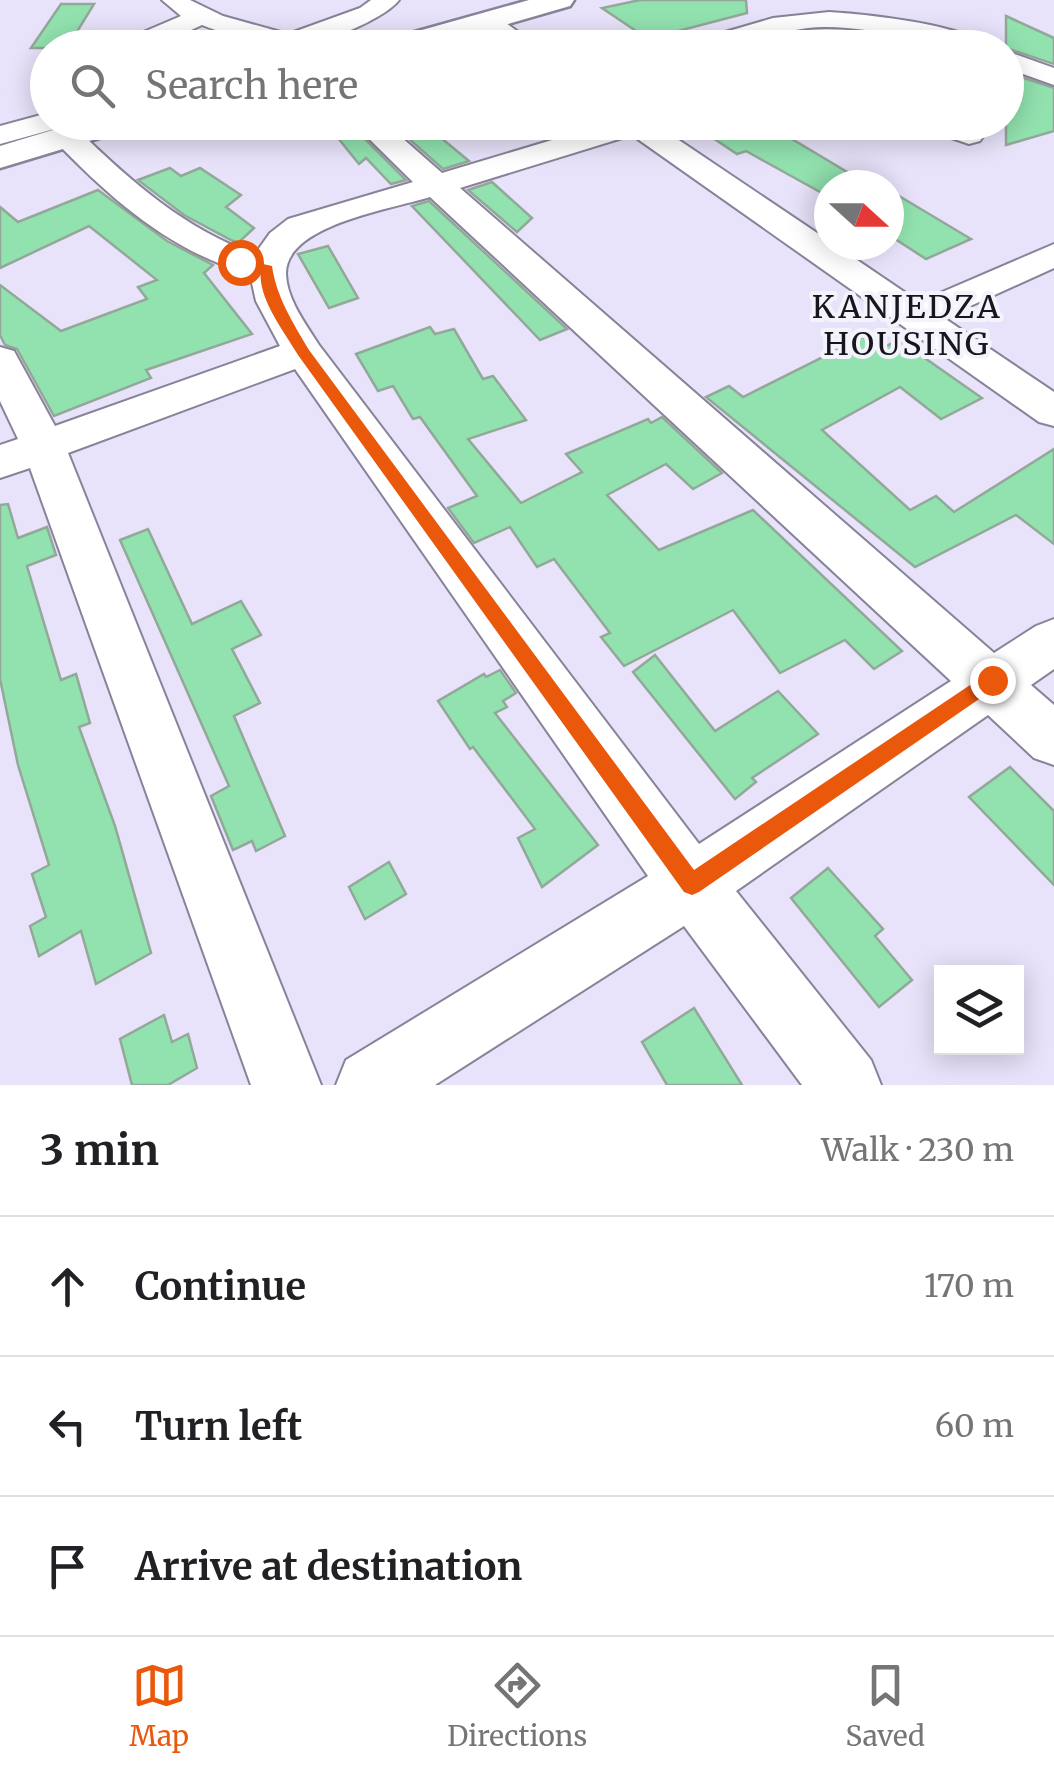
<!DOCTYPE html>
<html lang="en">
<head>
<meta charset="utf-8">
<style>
  :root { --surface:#fff; --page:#f6f6f6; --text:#202124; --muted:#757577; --line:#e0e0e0; --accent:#ea580c }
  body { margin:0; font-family:Merriweather,serif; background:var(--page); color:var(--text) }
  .controls { position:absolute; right:30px; bottom:30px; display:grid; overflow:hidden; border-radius:0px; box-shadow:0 5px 25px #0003 }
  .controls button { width:90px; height:90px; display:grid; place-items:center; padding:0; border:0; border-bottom:2px solid var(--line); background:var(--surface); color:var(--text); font:50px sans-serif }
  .compass { position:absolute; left:814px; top:170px; width:90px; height:90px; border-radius:50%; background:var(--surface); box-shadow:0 5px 25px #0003; rotate:111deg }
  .stop { position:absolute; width:30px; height:30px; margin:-22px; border:8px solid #ea580c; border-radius:50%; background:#fff }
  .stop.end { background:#ea580c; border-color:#fff; box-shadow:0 2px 10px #0008 }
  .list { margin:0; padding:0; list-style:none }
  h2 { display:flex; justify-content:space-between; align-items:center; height:130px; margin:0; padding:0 40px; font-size:42px }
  h2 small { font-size:32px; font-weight:400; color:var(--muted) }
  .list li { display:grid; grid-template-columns:65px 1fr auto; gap:30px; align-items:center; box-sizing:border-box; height:140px; padding:0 40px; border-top:2px solid var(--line) }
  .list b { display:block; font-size:38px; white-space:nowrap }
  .list em { font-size:32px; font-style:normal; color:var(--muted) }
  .icon { flex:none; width:55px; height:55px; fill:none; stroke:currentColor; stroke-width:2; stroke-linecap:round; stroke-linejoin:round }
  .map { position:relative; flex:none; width:1054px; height:1085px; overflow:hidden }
  .search { position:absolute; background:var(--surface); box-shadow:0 5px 25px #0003; left:30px; right:30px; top:30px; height:110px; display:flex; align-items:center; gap:25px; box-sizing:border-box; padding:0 35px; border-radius:55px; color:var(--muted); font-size:38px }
  .sheet { height:550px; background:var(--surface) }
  nav { display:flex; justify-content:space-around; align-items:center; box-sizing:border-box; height:140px; border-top:2px solid var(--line); background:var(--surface); font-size:28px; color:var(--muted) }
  nav a { display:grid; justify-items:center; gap:5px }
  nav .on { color:var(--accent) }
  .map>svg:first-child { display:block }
  .building { fill:#92e2af; stroke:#92a899; stroke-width:2.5 }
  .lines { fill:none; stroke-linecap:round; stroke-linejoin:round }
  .minor-casing { stroke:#888399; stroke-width:4 }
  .major-casing { stroke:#888399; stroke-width:5 }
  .minor { fill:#fff; fill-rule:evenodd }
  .major { fill:#fff; fill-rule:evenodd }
  .route { fill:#ea580c }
  .labels { text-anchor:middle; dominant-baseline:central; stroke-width:8; stroke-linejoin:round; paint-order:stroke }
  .quarter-label { font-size:32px; letter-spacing:2.5px; fill:#17151d; stroke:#f4f2fb }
</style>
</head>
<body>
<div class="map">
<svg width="1054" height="1085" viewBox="0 0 1054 1085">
  <rect width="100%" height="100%" fill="#e8e2fa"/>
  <g class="building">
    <polygon points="640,0 746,0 747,13 648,39 602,8"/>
    <polygon points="61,4 94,4 67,48 31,48"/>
    <polygon points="1006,16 1054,38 1054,64 1006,48"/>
    <polygon points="1006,72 1054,88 1054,131 1006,145"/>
    <polygon points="325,122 348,122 406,180 391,184 366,158 359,164"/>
    <polygon points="390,122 422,122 469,161 443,169"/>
    <polygon points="689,122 812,122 813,127 787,136 869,185 829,185 829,197 746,151 737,154"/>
    <polygon points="170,168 181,176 200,168 241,195 226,207 254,228 238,243 231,240 184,215 138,180"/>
    <polygon points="492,182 532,218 517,232 468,190"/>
    <polygon points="98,190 167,241 213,265 204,273 252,334 146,370 151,378 54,416 17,349 5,345 0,335 0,285 61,331 147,299 138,287 157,280 89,226 0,268 0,207 18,222"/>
    <polygon points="889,190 971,239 926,259 889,235"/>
    <polygon points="429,201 567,329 540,340 412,206"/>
    <polygon points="328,246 358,298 329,308 298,254"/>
    <polygon points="430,327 435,334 454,329 483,379 493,376 526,420 468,439 521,503 582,472 566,454 648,419 651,423 662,417 722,473 693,489 666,464 607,495 659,550 753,510 902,651 874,669 845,640 780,673 733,610 624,666 601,637 610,633 554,559 537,567 510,527 474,543 448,508 477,496 420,417 413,419 393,386 378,391 356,354"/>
    <polygon points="863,337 880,349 899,340 982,398 941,419 900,387 822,430 910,510 936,496 954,512 1054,449 1054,544 1016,515 915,567 706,397 729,386 743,397"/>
    <polygon points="8,504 18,538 47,527 56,555 27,566 61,680 76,674 90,723 79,727 115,826 151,953 96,984 81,931 39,956 30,926 46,917 32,874 49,865 18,765 0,679 0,505"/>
    <polygon points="148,529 192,624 241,601 261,635 232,649 260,703 234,716 285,836 256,851 252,841 233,850 211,796 229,786 120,540"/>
    <polygon points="655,655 715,731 778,691 818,734 752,778 756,782 735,799 633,672"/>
    <polygon points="500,670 516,693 503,701 507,707 495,713 598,845 542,887 518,838 535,829 473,747 470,749 438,701 484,674 486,677"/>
    <polygon points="1010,767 1054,811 1054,885 969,797"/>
    <polygon points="389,862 406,894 365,919 349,887"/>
    <polygon points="828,868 883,929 875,936 912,980 879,1007 791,898"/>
    <polygon points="694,1008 742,1085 667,1085 642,1042"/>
    <polygon points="164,1015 172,1042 188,1034 197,1068 168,1085 132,1085 120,1039"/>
  </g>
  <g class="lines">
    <defs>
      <g id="minor">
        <path d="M 162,0 L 190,0 L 223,16 L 288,34 L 360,8 L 371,0 L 399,0 C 382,22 304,52 277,48 C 254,43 225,34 202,25 L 152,48 L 116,48 L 120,42 L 181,16 Z"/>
        <polygon points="486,12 495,15 540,48 509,48 473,20"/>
        <path d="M 829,12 C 862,14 967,24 989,48 C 934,48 882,27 826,27 C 786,27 762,42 726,48 C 714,50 700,48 687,48 L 691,42 L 773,18 Z"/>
        <polygon points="1006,51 1054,68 1054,85 1006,68"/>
        <polygon points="48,113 48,122 62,122 58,128 0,144 0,126"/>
        <path d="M 352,122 L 384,122 L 442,173 L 612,122 L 652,122 L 829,241 L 829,245 L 835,245 L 919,302 L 1054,244 L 1054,268 L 944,318 L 1054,392 L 1054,426 L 1039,422 L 632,135 L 460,188 L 994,653 L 1036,626 L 1054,619 L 1054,669 L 1031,685 L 1054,705 L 1054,765 L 1034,758 L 988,715 L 736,891 L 871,1060 L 881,1085 L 802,1085 L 684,926 L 435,1085 L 336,1085 L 346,1060 L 648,876 L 295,369 L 68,453 L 321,1085 L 251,1085 L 30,468 L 0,478 L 0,445 L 18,439 L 0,401 L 0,347 L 14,351 L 55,426 L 280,346 L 256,301 L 250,274 C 172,252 113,201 57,143 L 53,137 L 57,131 L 79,131 C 130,181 186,230 255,254 L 270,233 L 288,219 L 413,182 ZM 430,197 L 951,681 L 699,844 L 319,345 C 306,324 287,300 286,274 C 285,225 392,209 430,197 Z"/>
        <path d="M 918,122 C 939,122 969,117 984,135 L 980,141 L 969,144 L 922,128 Z"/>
      </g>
      <g id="major">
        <polygon points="529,0 574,0 570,6 425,48 375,48 379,42"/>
        <polygon points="79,122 134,122 129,129 0,168 0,146"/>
      </g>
    </defs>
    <use href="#minor" class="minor-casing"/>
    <use href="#major" class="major-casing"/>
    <use href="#minor" class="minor"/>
    <use href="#major" class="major"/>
  </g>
  <path class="route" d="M 240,259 L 272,266 C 276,296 293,323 309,350 L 694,870 L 985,675 L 998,675 L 998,686 L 699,892 L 692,895 L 684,892 L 298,355 C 285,333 257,297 261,271 L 235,265 Z"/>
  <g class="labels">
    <g class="quarter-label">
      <text x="907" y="307">KANJEDZA<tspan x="907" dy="37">HOUSING</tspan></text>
    </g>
  </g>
</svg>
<div class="controls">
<button><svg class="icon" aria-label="layers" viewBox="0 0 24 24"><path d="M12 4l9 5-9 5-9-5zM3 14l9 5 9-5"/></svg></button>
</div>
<svg class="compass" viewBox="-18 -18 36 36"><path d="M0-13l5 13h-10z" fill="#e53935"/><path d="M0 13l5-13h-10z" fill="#757577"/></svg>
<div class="stop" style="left:240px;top:262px"></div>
<div class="stop end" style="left:992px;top:680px"></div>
<div class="search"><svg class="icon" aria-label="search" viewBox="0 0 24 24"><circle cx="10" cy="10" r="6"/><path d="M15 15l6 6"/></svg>Search here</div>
</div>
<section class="sheet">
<h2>3 min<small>Walk · 230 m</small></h2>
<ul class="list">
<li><svg class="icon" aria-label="ahead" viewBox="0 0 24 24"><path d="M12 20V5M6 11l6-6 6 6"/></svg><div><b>Continue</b></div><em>170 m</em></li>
<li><svg class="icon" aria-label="left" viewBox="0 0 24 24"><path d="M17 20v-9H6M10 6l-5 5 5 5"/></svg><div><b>Turn left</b></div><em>60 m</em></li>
<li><svg class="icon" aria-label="arrive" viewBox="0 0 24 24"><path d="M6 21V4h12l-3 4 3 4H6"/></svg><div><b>Arrive at destination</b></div></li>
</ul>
</section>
<nav>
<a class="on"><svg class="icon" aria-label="map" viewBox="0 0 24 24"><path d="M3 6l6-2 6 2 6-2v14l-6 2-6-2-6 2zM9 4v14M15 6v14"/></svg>Map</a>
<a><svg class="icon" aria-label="directions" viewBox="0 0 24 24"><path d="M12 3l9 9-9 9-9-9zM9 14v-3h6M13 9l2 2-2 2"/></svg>Directions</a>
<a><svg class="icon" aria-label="saved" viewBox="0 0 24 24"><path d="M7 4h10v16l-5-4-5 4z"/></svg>Saved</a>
</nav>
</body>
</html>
